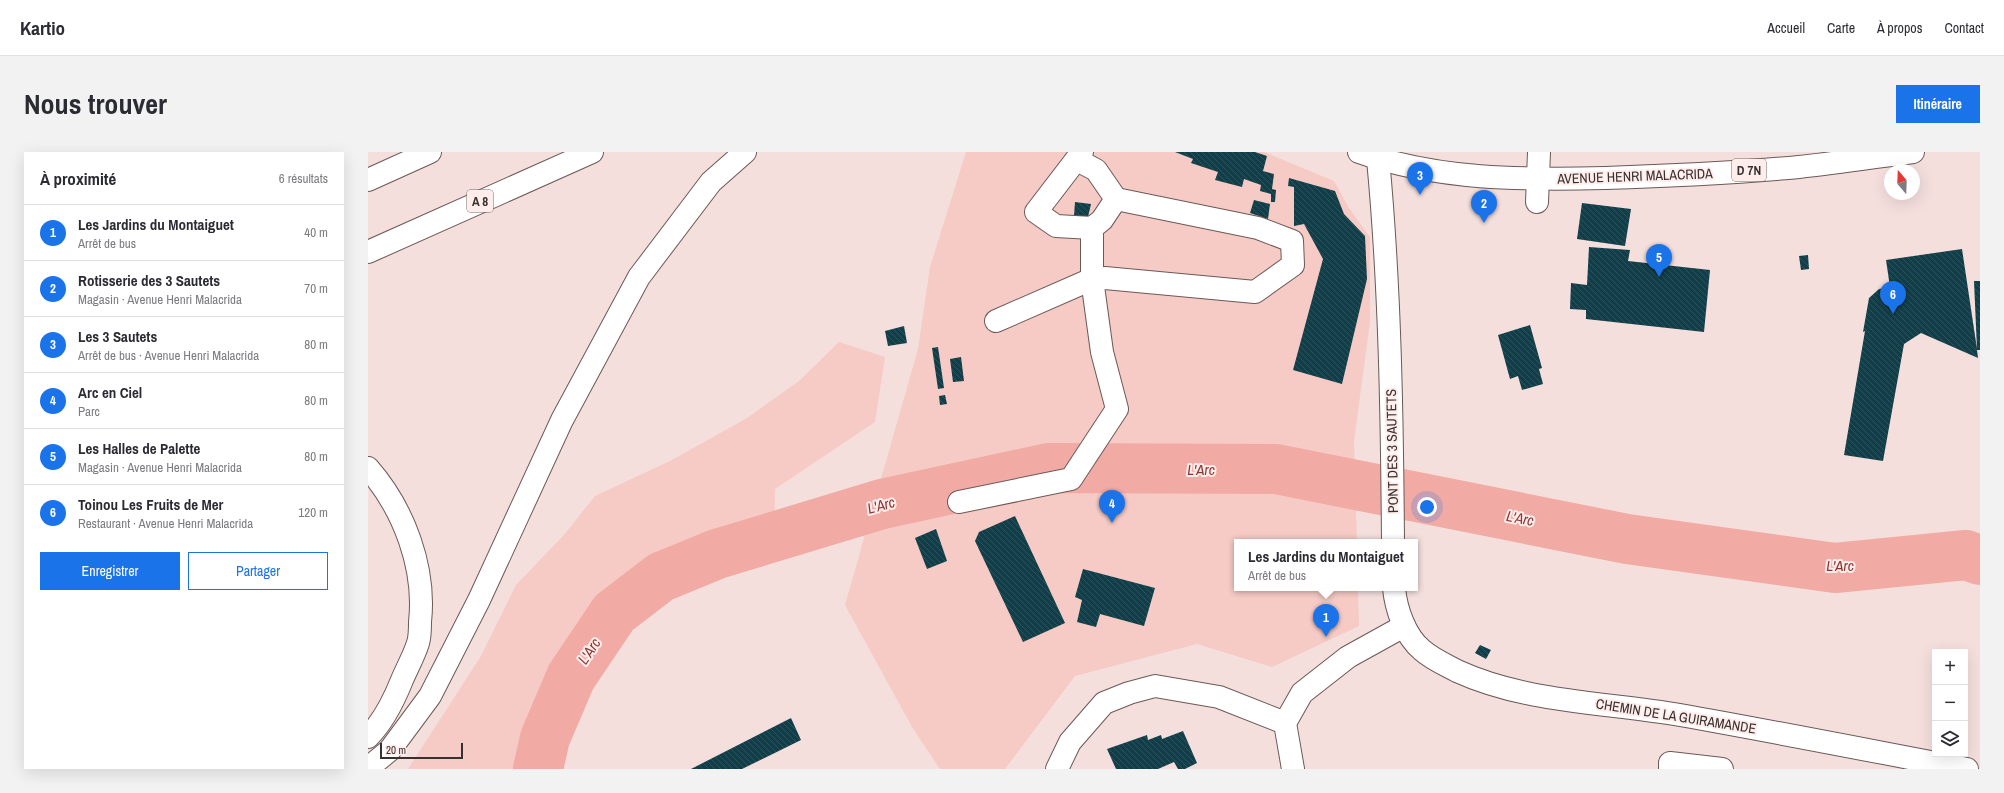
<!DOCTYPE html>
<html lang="fr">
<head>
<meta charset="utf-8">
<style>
  :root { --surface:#fff; --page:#f2f2f3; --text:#2b2b33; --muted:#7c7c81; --line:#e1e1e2; --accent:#1a73e8 }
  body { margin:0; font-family:"Archivo Narrow",sans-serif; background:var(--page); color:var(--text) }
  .controls { position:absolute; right:12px; bottom:12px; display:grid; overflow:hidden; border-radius:0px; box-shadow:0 4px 16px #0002 }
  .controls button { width:36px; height:36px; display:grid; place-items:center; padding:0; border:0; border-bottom:1px solid var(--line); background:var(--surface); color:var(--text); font:20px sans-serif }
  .compass { position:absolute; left:1516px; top:12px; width:36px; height:36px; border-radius:50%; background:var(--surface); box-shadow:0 4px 16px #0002; rotate:341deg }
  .scale { position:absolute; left:12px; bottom:10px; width:83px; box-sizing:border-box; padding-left:4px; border:2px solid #38302f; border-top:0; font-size:11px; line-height:14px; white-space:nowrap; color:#38302f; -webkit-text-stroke:3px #feedeb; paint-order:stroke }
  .you { position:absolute; left:1059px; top:355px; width:14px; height:14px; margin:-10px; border:3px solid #fff; border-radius:50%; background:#1a73e8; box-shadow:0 0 0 6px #1a73e833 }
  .badge { display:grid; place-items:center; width:26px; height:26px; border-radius:50%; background:var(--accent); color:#fff; font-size:13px; font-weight:700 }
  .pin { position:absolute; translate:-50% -33px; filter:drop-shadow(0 1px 2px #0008) }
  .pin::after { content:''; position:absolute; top:21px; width:14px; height:12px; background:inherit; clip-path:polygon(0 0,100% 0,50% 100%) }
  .popup { position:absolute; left:866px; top:387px; width:184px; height:52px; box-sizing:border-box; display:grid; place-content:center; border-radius:0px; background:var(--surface); filter:drop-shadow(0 1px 3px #0005); font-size:13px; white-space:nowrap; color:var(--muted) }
  .popup b { font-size:15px; color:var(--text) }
  .popup::after { content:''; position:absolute; left:50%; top:100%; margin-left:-8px; border:8px solid transparent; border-top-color:var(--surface) }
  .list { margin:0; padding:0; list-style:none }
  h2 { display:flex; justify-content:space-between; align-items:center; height:52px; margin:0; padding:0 16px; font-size:17px }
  h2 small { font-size:13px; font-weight:400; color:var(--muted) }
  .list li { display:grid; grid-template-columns:26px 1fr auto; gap:12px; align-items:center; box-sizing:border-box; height:56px; padding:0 16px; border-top:1px solid var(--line) }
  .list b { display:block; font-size:15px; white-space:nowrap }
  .list p { margin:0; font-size:13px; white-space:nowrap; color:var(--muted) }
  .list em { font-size:13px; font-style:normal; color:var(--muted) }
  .actions { display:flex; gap:8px; padding:12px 16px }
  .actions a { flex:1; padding:9px 0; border:1px solid var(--accent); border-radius:0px; text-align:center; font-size:14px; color:var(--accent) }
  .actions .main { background:var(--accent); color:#fff }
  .icon { flex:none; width:22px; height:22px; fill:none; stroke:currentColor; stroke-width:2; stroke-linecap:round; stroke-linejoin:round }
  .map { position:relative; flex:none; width:1612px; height:617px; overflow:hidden; border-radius:0px }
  header { display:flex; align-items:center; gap:24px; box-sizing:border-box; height:56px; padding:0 20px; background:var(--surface); border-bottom:1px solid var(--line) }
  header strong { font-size:19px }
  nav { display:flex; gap:22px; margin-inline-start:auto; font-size:14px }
  .intro { display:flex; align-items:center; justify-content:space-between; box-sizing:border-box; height:96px; padding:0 24px }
  h1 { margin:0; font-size:28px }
  .button { padding:10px 18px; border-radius:0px; background:var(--accent); color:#fff; font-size:14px; font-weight:700 }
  main { display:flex; gap:24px; padding:0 24px }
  aside { flex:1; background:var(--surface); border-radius:0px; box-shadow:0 4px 16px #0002 }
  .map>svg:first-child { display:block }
  .green { fill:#f6cac5 }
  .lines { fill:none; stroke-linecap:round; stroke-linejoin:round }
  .river { stroke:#f1aba4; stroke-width:50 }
  .building { fill:url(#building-back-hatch) }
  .minor-casing { stroke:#6b5957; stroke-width:24 }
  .major-casing { stroke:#6b5957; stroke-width:24 }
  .highway-casing { stroke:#6b5957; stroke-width:24 }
  .minor { stroke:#fff; stroke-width:22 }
  .major { stroke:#fff; stroke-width:22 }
  .highway { stroke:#fff; stroke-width:22 }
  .labels { text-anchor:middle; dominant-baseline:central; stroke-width:4; stroke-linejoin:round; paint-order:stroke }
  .shield { fill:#feedeb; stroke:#736967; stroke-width:1 }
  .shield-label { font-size:13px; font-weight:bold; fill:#38302f }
  .street-label { font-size:14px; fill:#38302f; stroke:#feedeb }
  .water-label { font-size:15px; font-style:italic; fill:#8a3733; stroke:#feedeb }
</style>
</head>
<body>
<header>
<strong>Kartio</strong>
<nav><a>Accueil</a><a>Carte</a><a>À propos</a><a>Contact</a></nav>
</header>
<div class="intro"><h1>Nous trouver</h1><a class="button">Itinéraire</a></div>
<main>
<aside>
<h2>À proximité<small>6 résultats</small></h2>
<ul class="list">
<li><span class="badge">1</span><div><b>Les Jardins du Montaiguet</b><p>Arrêt de bus</p></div><em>40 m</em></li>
<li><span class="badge">2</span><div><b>Rotisserie des 3 Sautets</b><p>Magasin · Avenue Henri Malacrida</p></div><em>70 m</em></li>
<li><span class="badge">3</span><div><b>Les 3 Sautets</b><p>Arrêt de bus · Avenue Henri Malacrida</p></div><em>80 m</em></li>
<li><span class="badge">4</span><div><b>Arc en Ciel</b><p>Parc</p></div><em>80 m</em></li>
<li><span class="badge">5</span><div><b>Les Halles de Palette</b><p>Magasin · Avenue Henri Malacrida</p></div><em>80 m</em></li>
<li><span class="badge">6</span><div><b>Toinou Les Fruits de Mer</b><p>Restaurant · Avenue Henri Malacrida</p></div><em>120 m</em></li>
</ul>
<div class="actions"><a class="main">Enregistrer</a><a>Partager</a></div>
</aside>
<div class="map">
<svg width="1612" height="617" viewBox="0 0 1612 617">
  <defs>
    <pattern id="building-back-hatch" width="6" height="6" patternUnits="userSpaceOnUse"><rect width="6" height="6" fill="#113e48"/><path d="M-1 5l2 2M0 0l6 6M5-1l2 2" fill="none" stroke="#2c525a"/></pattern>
  </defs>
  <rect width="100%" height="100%" fill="#f4dfdd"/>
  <g class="green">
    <polygon points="598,0 896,0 966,29 981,56 1002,85 1002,170 986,289 989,390 869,390 869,436 990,436 991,474 904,515 829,492 707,524 637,617 572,617 544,575 477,453 550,197 562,115"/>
    <polygon points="471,190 517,205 507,270 407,337 406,384 349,402 293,425 246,461 203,525 177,586 170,617 40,617 113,504 148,433 195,384 227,344 304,308 379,266 431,229"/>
  </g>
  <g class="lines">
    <polyline class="river" points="170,617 177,586 203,525 246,461 293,425 349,402 514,352 681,316 908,317 1259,387 1467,416 1598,403 1612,408"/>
  </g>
  <g class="building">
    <polygon points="807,0 887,0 899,4 895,19 906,22 904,37 908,38 907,50 903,50 903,42 892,39 893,33 876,27 874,35 847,28 850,20 823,11 825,7"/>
    <polygon points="921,26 967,39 976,62 997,84 999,127 974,232 925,218 955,107 936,72 926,74 926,35 920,34"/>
    <polygon points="886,48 902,52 900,67 882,61"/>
    <polygon points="707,50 723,52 720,65 706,64"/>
    <polygon points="1214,51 1263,57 1257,94 1209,87"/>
    <polygon points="1221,95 1262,98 1260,109 1342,118 1336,180 1218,167 1218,158 1202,157 1203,131 1219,133"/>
    <polygon points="1594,97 1609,197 1606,129 1612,129 1612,198 1609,198 1610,206 1553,181 1536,192 1515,309 1476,303 1497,179 1495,180 1501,146 1511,137 1522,135 1518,108"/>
    <polygon points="1440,103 1441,117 1433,118 1431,104"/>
    <polygon points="1162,173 1174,216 1171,217 1175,232 1154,238 1150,224 1142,227 1130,183"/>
    <polygon points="536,174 539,191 520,194 517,179"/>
    <polygon points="570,195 576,236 570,237 564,196"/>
    <polygon points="593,205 596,229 585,230 582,207"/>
    <polygon points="577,243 579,252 572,253 571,244"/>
    <polygon points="647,364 697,471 655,490 607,389 611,380"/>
    <polygon points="568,377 579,409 559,417 547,386"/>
    <polygon points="715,417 787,436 776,474 732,462 728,475 709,470 714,448 707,445"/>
    <polygon points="1112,493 1123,498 1118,507 1107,501"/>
    <polygon points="423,566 433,588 374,617 323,617"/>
    <polygon points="815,579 829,611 817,617 810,617 806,610 790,617 748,617 739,597 779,583 780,588 793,583 794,587"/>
  </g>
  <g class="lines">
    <defs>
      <g id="minor">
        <path d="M 1010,7 C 1022,134 1024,262 1025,390"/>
        <polyline points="709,8 728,18 748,47 734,68 724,76 688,74 668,60 714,0"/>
        <polyline points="1169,50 1171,0"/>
        <polyline points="628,169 724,127 737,126 887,140 925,113 924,89 890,76 748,47"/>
        <polyline points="591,350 703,327 749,257 734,200 724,127 724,76"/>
        <path d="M 1026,436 C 1028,457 1037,484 1054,498 C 1064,507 1078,513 1089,519 C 1159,551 1238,550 1312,563 C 1408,580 1504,599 1599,617"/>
        <polyline points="689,617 702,590 736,551 761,541 787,534 851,545 917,571"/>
        <polyline points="925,617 917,571 934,541 980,505 1036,474"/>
        <polyline points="1302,617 1302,611 1354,617"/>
      </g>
      <path id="major" d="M 991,0 C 1069,28 1155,28 1237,26 C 1301,24 1366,21 1431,15 C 1469,11 1507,5 1545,0"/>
      <g id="highway">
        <polyline points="0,28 62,0"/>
        <polyline points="0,100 224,0"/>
        <path d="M 0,316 C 36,357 58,416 52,470 C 52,477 52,485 50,491 C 46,504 39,516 34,528 C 26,548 16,569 0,585"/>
        <polyline points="0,616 22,598 62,544 111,448 194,268 271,125 343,30 377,0"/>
      </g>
    </defs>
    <use href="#minor" class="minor-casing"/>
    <use href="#major" class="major-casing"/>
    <use href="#highway" class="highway-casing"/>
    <use href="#minor" class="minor"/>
    <use href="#major" class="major"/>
    <use href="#highway" class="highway"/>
  </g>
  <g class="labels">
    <g class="shield">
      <rect x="1364" y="7" width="34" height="22" rx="3"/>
      <rect x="99" y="38" width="26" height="22" rx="3"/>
    </g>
    <g class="shield-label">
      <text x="1381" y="18">D 7N</text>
      <text x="112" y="49">A 8</text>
    </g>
    <g class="street-label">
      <text transform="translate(1267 24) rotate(-2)">AVENUE HENRI MALACRIDA</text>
      <text transform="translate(1024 299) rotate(-91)">PONT DES 3 SAUTETS</text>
      <text transform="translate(1308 564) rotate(9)">CHEMIN DE LA GUIRAMANDE</text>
    </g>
    <g class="water-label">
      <text x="833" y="317">L'Arc</text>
      <text transform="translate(513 353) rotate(-15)">L'Arc</text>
      <text transform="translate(1152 366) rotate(11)">L'Arc</text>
      <text x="1472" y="413">L'Arc</text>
      <text transform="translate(221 499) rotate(-56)">L'Arc</text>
    </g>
  </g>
</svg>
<div class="controls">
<button>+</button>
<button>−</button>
<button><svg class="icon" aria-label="layers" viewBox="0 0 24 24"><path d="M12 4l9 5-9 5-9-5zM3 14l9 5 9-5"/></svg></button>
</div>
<svg class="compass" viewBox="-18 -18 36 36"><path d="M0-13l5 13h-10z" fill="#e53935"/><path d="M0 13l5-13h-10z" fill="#7c7c81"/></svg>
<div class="scale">20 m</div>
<div class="you"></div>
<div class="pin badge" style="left:958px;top:485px">1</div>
<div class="popup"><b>Les Jardins du Montaiguet</b>Arrêt de bus</div>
<div class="pin badge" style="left:1116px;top:71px">2</div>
<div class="pin badge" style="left:1052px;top:43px">3</div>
<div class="pin badge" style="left:744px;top:371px">4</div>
<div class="pin badge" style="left:1291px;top:125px">5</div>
<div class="pin badge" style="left:1525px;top:162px">6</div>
</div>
</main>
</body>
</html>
